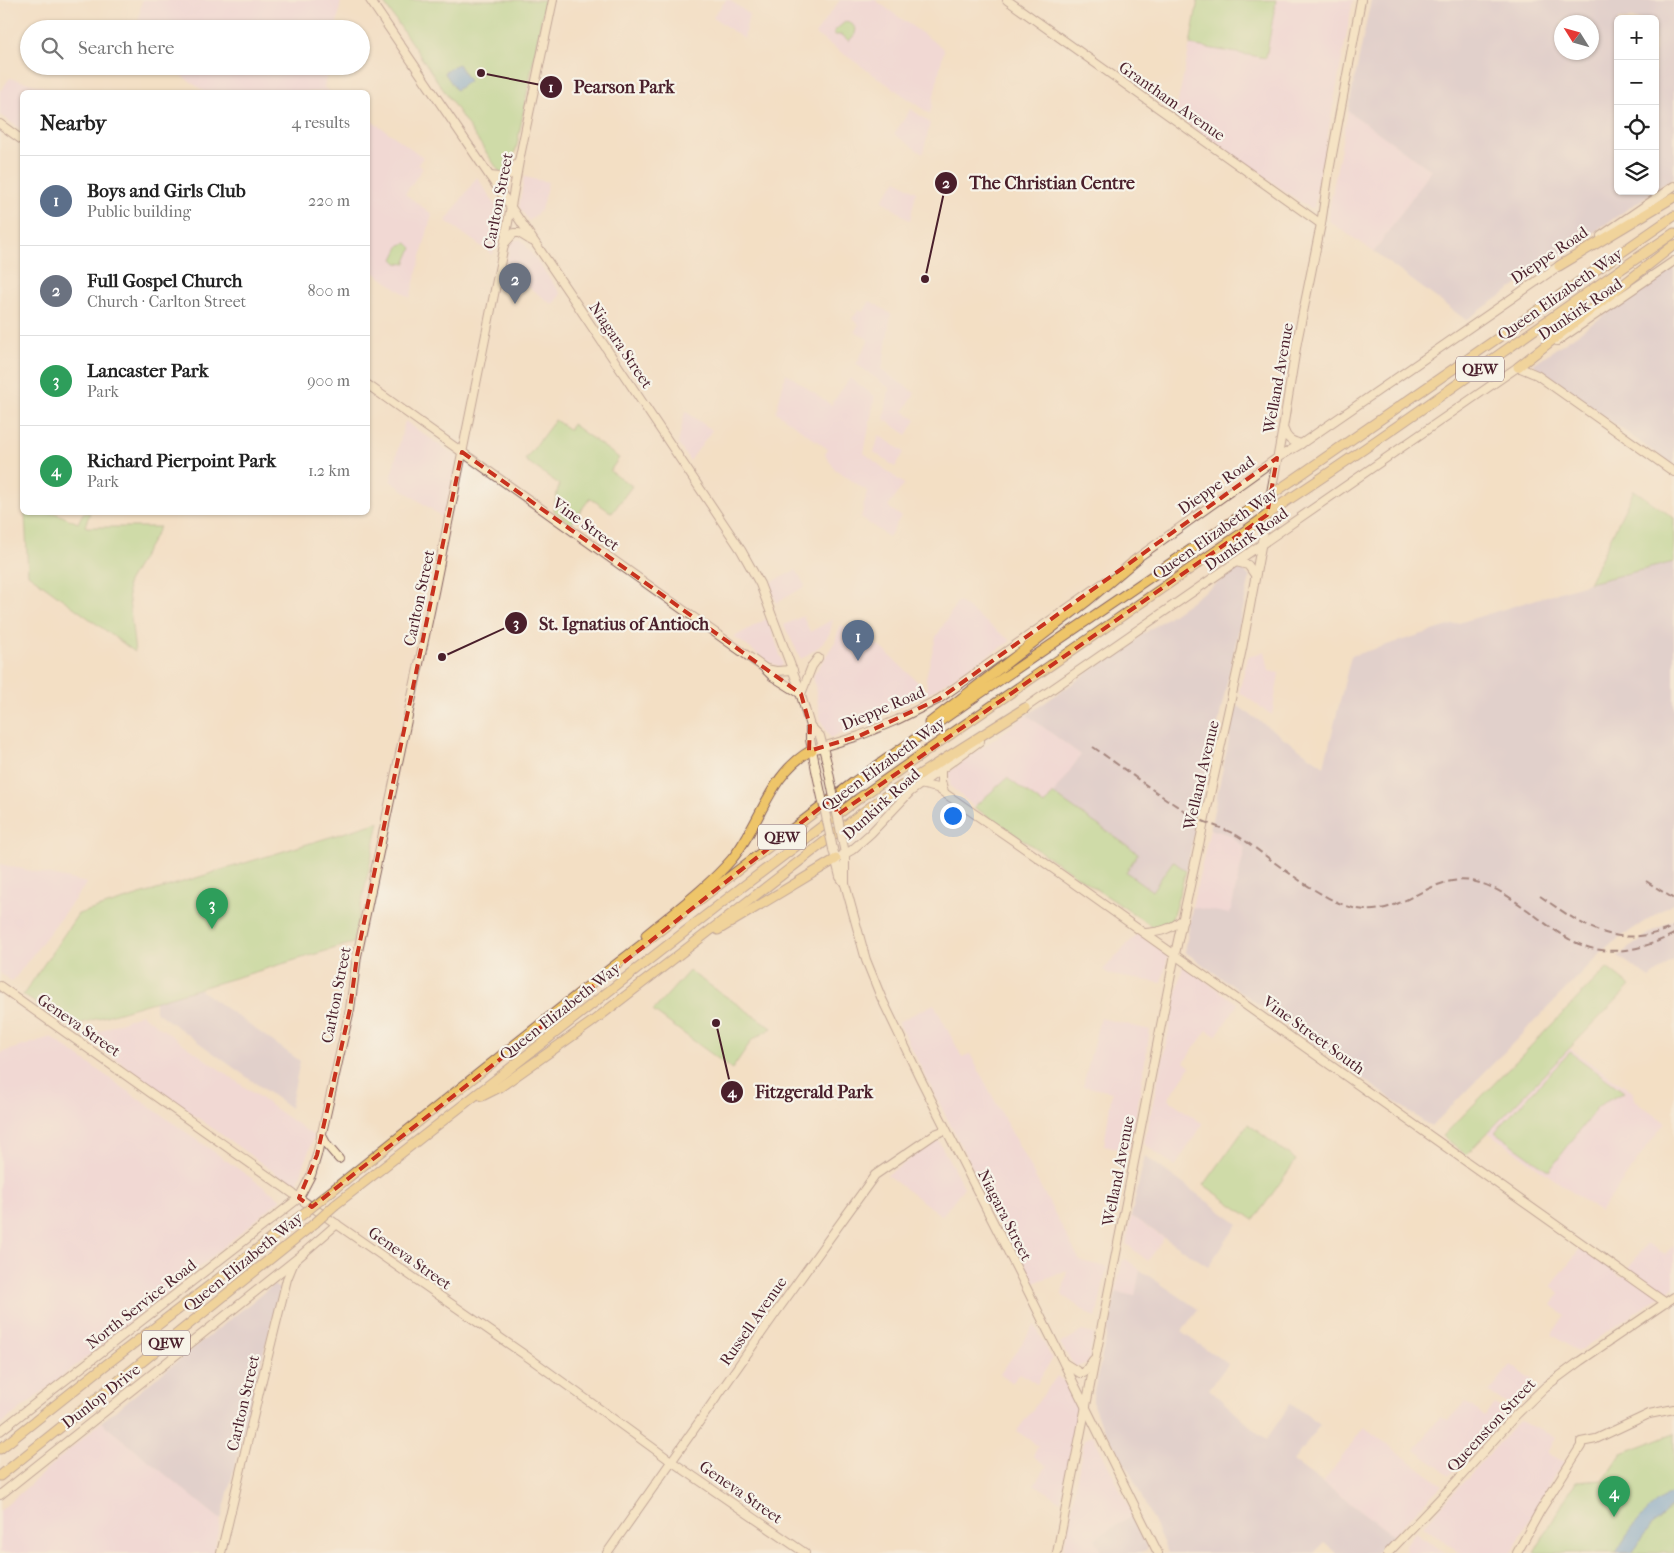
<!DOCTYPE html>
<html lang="en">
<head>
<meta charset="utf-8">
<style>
  :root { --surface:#fff; --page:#f6f6f6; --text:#222; --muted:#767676; --line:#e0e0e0; --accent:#7c3aed }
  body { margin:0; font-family:"IM FELL French Canon",serif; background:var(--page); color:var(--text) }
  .controls { position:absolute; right:15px; top:15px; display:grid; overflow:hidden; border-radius:8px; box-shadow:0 1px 4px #0004 }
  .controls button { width:45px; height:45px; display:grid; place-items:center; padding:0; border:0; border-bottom:1px solid var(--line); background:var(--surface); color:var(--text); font:25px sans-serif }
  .compass { position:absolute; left:1554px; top:15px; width:45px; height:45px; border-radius:50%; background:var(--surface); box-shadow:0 1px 4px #0004; rotate:307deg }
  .you { position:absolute; left:952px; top:815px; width:18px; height:18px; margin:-12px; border:4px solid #fff; border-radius:50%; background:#1a73e8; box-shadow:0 0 0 8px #1a73e833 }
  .badge { display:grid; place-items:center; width:32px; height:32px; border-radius:50%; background:var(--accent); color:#fff; font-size:16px; font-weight:700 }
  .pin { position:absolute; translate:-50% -41px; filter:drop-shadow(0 1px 2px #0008) }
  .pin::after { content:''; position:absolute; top:26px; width:18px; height:15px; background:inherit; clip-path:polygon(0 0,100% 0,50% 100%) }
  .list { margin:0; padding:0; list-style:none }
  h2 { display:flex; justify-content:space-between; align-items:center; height:65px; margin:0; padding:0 20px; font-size:21px }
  h2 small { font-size:16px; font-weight:400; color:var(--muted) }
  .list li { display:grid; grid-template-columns:32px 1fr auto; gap:15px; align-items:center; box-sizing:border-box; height:90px; padding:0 20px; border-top:1px solid var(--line) }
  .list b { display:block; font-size:19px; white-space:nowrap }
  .list p { margin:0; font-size:16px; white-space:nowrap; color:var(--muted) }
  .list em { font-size:16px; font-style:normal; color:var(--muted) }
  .icon { flex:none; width:28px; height:28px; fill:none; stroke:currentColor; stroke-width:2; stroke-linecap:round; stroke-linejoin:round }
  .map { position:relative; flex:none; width:1674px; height:1553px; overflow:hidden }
  .search { position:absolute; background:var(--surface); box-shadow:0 1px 4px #0004; left:20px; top:20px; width:350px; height:55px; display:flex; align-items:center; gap:12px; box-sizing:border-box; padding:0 18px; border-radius:28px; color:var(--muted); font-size:19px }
  .panel { position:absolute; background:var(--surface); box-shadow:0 1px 4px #0004; left:20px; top:90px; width:350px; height:425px; border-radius:8px }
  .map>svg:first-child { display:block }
  .built { fill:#efd0e5 }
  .industrial { fill:#cdbed2; fill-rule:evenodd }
  .green { fill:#a5d786; stroke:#787b58 }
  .water { fill:#64a3d7; stroke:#576181 }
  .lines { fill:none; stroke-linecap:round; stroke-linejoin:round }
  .secondary-casing { stroke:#856261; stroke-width:10 }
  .highway-casing { stroke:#856261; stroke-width:11 }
  .secondary { stroke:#f8e8c3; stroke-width:8 }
  .highway { stroke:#eec569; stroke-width:9 }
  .rail { stroke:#4a1f2b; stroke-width:2; stroke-dasharray:8 4; stroke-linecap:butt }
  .secondary-bridge-casing { stroke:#856261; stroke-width:10; stroke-linecap:butt }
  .highway-bridge-casing { stroke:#856261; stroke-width:11; stroke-linecap:butt }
  .secondary-bridge { stroke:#f8e8c3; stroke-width:8 }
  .highway-bridge { stroke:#eec569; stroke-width:9 }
  .marked { fill:none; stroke:#c8321e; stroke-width:4; stroke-dasharray:10 6; stroke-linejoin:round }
  .labels { text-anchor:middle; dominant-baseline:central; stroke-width:4.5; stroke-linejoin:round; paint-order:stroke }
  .shield { fill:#f7f3e8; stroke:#7e5f64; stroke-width:1 }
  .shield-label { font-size:15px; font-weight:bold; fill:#4a1f2b }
  .street-label { font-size:16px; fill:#4a1f2b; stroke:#f7f3e8 }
  .leader { fill:none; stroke:#4a1f2b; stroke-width:2 }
  .callout-dot { fill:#4a1f2b; stroke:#f7f3e8; stroke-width:2 }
  .mark-label { font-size:15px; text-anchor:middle; font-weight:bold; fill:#fff }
  .callout-label { font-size:18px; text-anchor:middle; font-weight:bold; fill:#4a1f2b; stroke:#f7f3e8; stroke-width:4.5; stroke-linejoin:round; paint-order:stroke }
</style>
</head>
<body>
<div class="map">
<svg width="1674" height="1553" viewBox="0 0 1674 1553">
  <rect width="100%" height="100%" fill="#f7f3e8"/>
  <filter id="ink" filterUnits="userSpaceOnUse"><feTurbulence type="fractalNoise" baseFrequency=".02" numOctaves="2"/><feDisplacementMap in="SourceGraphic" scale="10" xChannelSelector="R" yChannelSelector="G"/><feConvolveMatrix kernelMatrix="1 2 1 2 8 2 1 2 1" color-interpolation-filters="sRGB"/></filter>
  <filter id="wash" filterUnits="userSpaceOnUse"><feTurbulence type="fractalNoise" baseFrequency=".0096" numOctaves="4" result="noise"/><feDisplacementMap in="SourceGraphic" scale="20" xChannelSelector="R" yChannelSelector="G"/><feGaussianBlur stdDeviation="1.12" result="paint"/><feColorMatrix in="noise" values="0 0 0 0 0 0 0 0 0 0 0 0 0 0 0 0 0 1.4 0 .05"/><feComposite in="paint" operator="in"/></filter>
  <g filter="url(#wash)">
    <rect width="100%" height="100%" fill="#f3dfc4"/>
    <g class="built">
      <polygon points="142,0 341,0 336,29 137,29"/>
      <polygon points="726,0 730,0 749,14 744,39 713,17"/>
      <polygon points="840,0 875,0 944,49 930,114 815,34"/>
      <polygon points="1276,0 1353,0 1314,208 1309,208 1175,115 1190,45 1266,58"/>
      <polygon points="168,66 328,66 324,88 331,92 205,92"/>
      <polygon points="10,78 63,92 64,92 22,92 22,130 0,115 0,91"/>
      <polygon points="911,109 930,123 923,154 894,134"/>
      <polygon points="1348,111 1431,170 1374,252 1330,222 1328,215"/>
      <polygon points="368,118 423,157 418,164 423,168 405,194 432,214 410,298 368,268"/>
      <polygon points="477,177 500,212 493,255 446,221"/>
      <polygon points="524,177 548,182 541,210 529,221 519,207"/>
      <polygon points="897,180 916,192 910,221 882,200"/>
      <polygon points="521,239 561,294 553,305 505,270 511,241"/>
      <polygon points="870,301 891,314 882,370 915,393 904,411 916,420 907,435 884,419 889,388 856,364 869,340 855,331 859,324 852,319 859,310 863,312"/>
      <polygon points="786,373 831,405 850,378 875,396 864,453 904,484 888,507 901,516 889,537 861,518 867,491 835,469 825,454 828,449 776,412"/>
      <polygon points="685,411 712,430 690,461 678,444"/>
      <polygon points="405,421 457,457 444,518 390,481"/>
      <polygon points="879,435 904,452 895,467 874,452"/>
      <polygon points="796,570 805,586 777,603 768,584"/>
      <polygon points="958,601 1011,641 929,693 830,738 821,721 813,676 835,642 840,625 881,647 928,692 926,678 936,637"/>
      <polygon points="803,616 810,632 833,619 830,633 820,646 801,659 784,625"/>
      <polygon points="768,618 783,664 781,667 771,663 734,637"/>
      <polygon points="1265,651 1269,671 1279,673 1272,715 1239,692 1248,657"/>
      <polygon points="1027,715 1081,755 1053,794 1044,805 1007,778 974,807 950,786 949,772"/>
      <polygon points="1210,829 1230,835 1245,848 1230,915 1192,907"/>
      <polygon points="0,864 87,883 12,982 0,973"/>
      <polygon points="1137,934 1168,955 1162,983 1111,975 1103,970"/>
      <polygon points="1183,965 1238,1004 1216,1036 1207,1030 1184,1062 1190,1067 1168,1099 1203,1124 1175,1166 1144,1144"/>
      <polygon points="934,1004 962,1057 970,1054 1080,1261 1107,1267 1096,1319 1062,1295 1067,1270 1031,1284 898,1022"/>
      <polygon points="141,1014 314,1136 298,1183 288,1182 85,1037"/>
      <polygon points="1100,1018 1150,1030 1139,1099 1129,1151 1104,1146 1112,1092 1083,1086"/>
      <polygon points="51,1037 281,1199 165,1296 0,1425 0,1053"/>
      <polygon points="1569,1048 1634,1093 1634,1100 1665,1122 1600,1212 1488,1132"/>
      <polygon points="938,1140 964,1187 942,1216 887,1175"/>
      <polygon points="1131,1216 1164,1238 1148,1261 1126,1244"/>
      <polygon points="1647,1243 1665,1254 1674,1245 1674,1287 1577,1352 1552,1334 1565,1315 1552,1305 1560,1293 1551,1287 1581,1247 1622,1277"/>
      <polygon points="1126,1259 1140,1270 1135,1296 1116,1292 1122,1261"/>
      <polygon points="1035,1325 1052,1359 1037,1384 1020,1373 1012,1383 1000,1374"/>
      <polygon points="1082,1331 1094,1334 1088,1363 1075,1367 1060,1344"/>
      <polygon points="1511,1365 1530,1378 1537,1384 1514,1409 1489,1392"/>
      <polygon points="1057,1376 1065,1382 1079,1410 1061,1501 1034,1484 1047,1466 1033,1456 1038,1446 1017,1431"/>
      <polygon points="1465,1402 1485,1416 1495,1404 1509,1414 1450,1475 1415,1450 1440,1417 1448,1420"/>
      <polygon points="1519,1421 1556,1437 1548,1453 1564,1462 1553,1478 1511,1553 1460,1553 1423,1526"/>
      <polygon points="101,1422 221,1520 213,1553 0,1553 0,1511"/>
      <polygon points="1364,1427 1442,1485 1393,1535 1323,1483"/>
      <polygon points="1093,1435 1133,1515 1096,1538 1102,1553 1063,1553 1084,1440"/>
      <polygon points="1415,1532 1444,1552 1444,1553 1406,1553 1405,1547"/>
    </g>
    <g class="industrial">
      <path d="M 1371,0 L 1674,0 L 1674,177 L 1655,190 L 1655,19 L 1618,19 L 1618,191 L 1654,191 L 1466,320 L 1374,252 L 1431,170 L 1348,111 ZM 1562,22 L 1592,22 L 1592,52 L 1562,52 Z"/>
      <polygon points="1674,268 1674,466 1540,371 1533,364"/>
      <polygon points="1674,562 1674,902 1609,945 1431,1127 1185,952 1192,907 1230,914 1245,848 1230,835 1210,829 1235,711 1238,706 1324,766 1351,656 1589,583"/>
      <polygon points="1240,567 1250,577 1186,871 1173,861 1152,891 1125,872 1138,853 1053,794 1081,755 1027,715"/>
      <polygon points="1674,919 1674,959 1650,978 1618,956 1650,933"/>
      <polygon points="199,989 300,1061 290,1108 155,1011 155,1001"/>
      <polygon points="1145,1156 1238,1224 1208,1266 1131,1216"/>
      <polygon points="1140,1270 1198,1309 1181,1332 1228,1364 1209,1389 1259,1434 1266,1440 1291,1403 1320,1425 1293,1461 1393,1535 1376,1553 1336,1553 1324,1543 1314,1553 1168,1553 1131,1474 1099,1421 1093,1405 1093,1396 1116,1292 1135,1296"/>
      <polygon points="273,1285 280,1289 221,1520 101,1422"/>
      <polygon points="1133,1515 1148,1549 1140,1553 1102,1553 1095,1538"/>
    </g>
    <g class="green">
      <polygon points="382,0 545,0 517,145 509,173 501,174"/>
      <polygon points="1198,0 1276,0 1266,58 1190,45"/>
      <polygon points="845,22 851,23 856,29 855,34 849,41 842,35 834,35 834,31"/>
      <polygon points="407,243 412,248 405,264 397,263 393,259 400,245"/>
      <polygon points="555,420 570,430 572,424 619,458 610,471 632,486 612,513 590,498 571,524 553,510 559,484 525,460"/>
      <polygon points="1634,490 1674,518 1674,562 1589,583"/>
      <polygon points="27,513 55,513 78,523 83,513 90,513 85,526 87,527 160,527 127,584 135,652 28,574 25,514"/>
      <polygon points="1007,778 1044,805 1053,794 1138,853 1126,872 1152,891 1173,861 1186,871 1171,922 1156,929 974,807"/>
      <polygon points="379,822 353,943 72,1026 23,995 78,914"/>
      <polygon points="1607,968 1630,986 1466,1155 1443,1136"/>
      <polygon points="689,971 772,1028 752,1040 732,1069 653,1011"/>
      <polygon points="1570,1052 1624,1092 1598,1106 1549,1171 1495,1132"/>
      <polygon points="1248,1124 1296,1160 1254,1220 1204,1185"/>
      <polygon points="1674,1433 1674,1553 1534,1553 1575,1482 1603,1480 1622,1453"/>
    </g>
    <g class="water">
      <polygon points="458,64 469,81 456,90 444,72"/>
      <path d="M 1674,1491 L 1674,1505 L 1652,1525 L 1631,1553 L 1616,1553 C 1630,1528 1649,1506 1674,1491 Z"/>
    </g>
  </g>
  <g filter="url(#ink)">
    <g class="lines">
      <defs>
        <g id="secondary">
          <polyline points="370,0 576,303 741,550 760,584 797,682 810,726 810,739 816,770"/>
          <polyline points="1007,0 1321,224"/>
          <polyline points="0,124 22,140"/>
          <polyline points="490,176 500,177 509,175 518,163"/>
          <polyline points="1601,236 1674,186"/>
          <polyline points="505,243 514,233 519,233 532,241"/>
          <polyline points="1557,341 1674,261"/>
          <polyline points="1518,367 1537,375 1674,472"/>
          <polyline points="368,385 766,669 776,671 793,670"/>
          <path d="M 1284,430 C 1287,440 1292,441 1301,444"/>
          <polyline points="1133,561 1277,458 1301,444 1563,263"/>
          <polyline points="1236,562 1248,565 1255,575"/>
          <polyline points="766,670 772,676 801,694"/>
          <polyline points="801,694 812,666 818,658"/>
          <polyline points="1022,710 1522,364"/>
          <polyline points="810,726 820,736 827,763"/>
          <polyline points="812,750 859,736 897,720 939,699 1106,581"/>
          <polyline points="941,770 941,781 944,792"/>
          <polyline points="920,784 937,788 1014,841 1666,1303"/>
          <polyline points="843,843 845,854 845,884"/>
          <polyline points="833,849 840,877 845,884 866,960 881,997 920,1078 1019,1273 1158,1553"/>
          <polyline points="836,859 852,850 871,833 910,792 980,741"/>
          <path d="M 1145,933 C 1161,932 1171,929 1183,919"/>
          <polyline points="0,986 299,1198 535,1362 671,1461 805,1553"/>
          <polyline points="321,1134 327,1145 339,1159"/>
          <polyline points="1064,1363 1080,1373 1084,1373 1093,1360"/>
          <polyline points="0,1431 299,1198 311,1175 317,1155 350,1009 357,956 431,607 504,245 519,161 553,0"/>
          <polyline points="0,1495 299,1257 337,1224"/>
          <polyline points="221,1553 261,1384 287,1279 294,1262"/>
          <polyline points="607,1553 777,1311 875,1175 935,1134 946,1130"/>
          <polyline points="1057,1553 1175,954 1242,649 1283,428 1297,342 1321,224 1329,171 1361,0"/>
          <polyline points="1388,1553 1454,1484 1516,1415 1545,1387 1580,1361 1674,1297"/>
          <polyline points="1517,1553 1540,1511 1581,1446 1581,1442 1596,1439 1649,1414 1674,1409"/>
        </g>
        <g id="highway">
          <polyline points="1559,266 1674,197"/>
          <polyline points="1518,367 1674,245"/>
          <polyline points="1293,480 1674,216"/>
          <path d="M 1285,502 C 1417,416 1543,321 1674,233"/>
          <polyline points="929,723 1086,602 1138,558"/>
          <polyline points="718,930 836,859"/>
          <path d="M 646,935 C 675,911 707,888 732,859 C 761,824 769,773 812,750"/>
          <polyline points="482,1096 500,1087 592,1022 854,819 884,797 1025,708"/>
          <polyline points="324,1197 592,983 737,871 854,782 969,701 1259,503"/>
          <polyline points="335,1205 737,891 858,799 941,741 1255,524"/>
          <polyline points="0,1449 107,1364 303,1214"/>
          <polyline points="0,1476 315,1223"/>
        </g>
      </defs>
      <use href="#secondary" class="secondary-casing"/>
      <use href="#highway" class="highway-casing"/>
      <use href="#secondary" class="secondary"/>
      <use href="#highway" class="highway"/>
      <g class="rail">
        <path d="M 1093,747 C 1126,770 1159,796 1193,816 C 1208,825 1226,828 1241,838 C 1272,859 1328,908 1365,910 C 1405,913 1434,871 1476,882 C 1494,886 1511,898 1526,909 C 1540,919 1554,931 1569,939 C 1604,959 1640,951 1674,934"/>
        <polyline points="1646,881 1674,899"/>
        <path d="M 1540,896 C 1586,928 1616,950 1674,927"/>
      </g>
      <defs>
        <g id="secondary-bridge">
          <polyline points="827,763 843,843"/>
          <polyline points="816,770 833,849"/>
        </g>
        <g id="highway-bridge">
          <polyline points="1259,503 1293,480"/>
          <polyline points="1255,524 1285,502"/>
          <polyline points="303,1214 324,1197"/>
          <polyline points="315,1223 335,1205"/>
        </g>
      </defs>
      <use href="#secondary-bridge" class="secondary-bridge-casing"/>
      <use href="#highway-bridge" class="highway-bridge-casing"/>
      <use href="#secondary-bridge" class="secondary-bridge"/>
      <use href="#highway-bridge" class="highway-bridge"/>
    </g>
  </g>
  <path d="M0 0H1674V1553H0ZM 462,452 L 801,694 L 810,726 L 809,751 L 859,736 L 939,699 L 1277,458 L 1267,515 L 837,815 L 834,797 L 312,1207 L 299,1198 L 317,1155 L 350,1009 L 357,956 Z" fill="#f3dfc4" fill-opacity=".55" fill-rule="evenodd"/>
  <path class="marked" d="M 462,452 L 801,694 L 810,726 L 809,751 L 859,736 L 939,699 L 1277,458 L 1267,515 L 837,815 L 834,797 L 312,1207 L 299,1198 L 317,1155 L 350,1009 L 357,956 Z"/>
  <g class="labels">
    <g class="shield">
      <rect x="1456" y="356.5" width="48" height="25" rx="4"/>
      <rect x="758" y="824.5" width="48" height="25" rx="4"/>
      <rect x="142" y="1330.5" width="48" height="25" rx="4"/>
    </g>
    <g class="shield-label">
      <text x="1480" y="369">QEW</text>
      <text x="782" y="837">QEW</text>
      <text x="166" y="1343">QEW</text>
    </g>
    <g class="street-label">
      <text transform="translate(1172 101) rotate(35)">Grantham Avenue</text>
      <text transform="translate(498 201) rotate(-79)">Carlton Street</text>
      <text transform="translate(1549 255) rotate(-34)">Dieppe Road</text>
      <text transform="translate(1560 294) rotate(-35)">Queen Elizabeth Way</text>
      <text transform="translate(1580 309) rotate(-34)">Dunkirk Road</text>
      <text transform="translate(621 345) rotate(56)">Niagara Street</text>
      <text transform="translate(1278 378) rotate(-80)">Welland Avenue</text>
      <text transform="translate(1216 485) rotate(-35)">Dieppe Road</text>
      <text transform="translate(586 524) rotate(36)">Vine Street</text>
      <text transform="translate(1215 533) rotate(-35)">Queen Elizabeth Way</text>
      <text transform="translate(1246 539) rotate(-35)">Dunkirk Road</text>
      <text transform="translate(419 598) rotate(-78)">Carlton Street</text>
      <text transform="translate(883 708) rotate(-23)">Dieppe Road</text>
      <text transform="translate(883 764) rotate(-36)">Queen Elizabeth Way</text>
      <text transform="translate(1201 775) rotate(-77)">Welland Avenue</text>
      <text transform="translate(881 804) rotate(-42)">Dunkirk Road</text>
      <text transform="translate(336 995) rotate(-79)">Carlton Street</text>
      <text transform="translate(560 1011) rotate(-38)">Queen Elizabeth Way</text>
      <text transform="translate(79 1025) rotate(35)">Geneva Street</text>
      <text transform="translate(1314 1035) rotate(36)">Vine Street South</text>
      <text transform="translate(1118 1171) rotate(-79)">Welland Avenue</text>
      <text transform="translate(1005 1215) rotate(63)">Niagara Street</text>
      <text transform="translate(410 1258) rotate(35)">Geneva Street</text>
      <text transform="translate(243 1262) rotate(-39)">Queen Elizabeth Way</text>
      <text transform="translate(141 1304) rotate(-38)">North Service Road</text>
      <text transform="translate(753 1321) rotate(-55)">Russell Avenue</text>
      <text transform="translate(101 1396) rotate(-38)">Dunlop Drive</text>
      <text transform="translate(243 1403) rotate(-77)">Carlton Street</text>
      <text transform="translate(1491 1425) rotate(-47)">Queenston Street</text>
      <text transform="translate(741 1492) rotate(35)">Geneva Street</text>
    </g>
  </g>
  <path class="leader" d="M481 73L551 87M925 279L946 183M442 657L516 623M716 1023L732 1092"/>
  <g class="callout-dot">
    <circle cx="481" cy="73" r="5"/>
    <circle cx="925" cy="279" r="5"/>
    <circle cx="442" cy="657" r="5"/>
    <circle cx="716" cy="1023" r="5"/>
    <circle cx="551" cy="87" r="12"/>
    <circle cx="946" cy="183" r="12"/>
    <circle cx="516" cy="623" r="12"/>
    <circle cx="732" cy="1092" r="12"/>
  </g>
  <g class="mark-label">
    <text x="551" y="92">1</text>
    <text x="946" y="188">2</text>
    <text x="516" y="628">3</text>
    <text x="732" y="1097">4</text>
  </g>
  <g class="callout-label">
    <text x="624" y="93">Pearson Park</text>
    <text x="1052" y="189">The Christian Centre</text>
    <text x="624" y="630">St. Ignatius of Antioch</text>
    <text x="814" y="1098">Fitzgerald Park</text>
  </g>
</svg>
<div class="controls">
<button>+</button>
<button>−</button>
<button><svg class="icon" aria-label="locate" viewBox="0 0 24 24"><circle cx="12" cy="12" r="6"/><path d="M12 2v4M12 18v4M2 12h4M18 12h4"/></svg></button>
<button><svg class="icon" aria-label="layers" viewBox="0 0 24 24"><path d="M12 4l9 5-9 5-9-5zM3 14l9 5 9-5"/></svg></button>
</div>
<svg class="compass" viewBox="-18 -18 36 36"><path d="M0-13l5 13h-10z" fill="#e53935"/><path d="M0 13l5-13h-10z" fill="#767676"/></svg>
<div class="you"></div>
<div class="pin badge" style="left:858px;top:661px;background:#5c6f8a">1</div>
<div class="pin badge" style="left:515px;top:304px;background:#6b7280">2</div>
<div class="pin badge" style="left:212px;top:929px;background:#2e9e5b">3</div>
<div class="pin badge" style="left:1614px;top:1517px;background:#2e9e5b">4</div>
<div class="search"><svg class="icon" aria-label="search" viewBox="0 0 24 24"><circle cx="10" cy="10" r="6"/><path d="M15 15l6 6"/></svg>Search here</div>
<section class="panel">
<h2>Nearby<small>4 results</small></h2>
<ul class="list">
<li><span class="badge" style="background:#5c6f8a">1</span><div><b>Boys and Girls Club</b><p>Public building</p></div><em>220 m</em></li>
<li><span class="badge" style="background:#6b7280">2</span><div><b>Full Gospel Church</b><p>Church · Carlton Street</p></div><em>800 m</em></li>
<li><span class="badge" style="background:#2e9e5b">3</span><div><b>Lancaster Park</b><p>Park</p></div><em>900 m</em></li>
<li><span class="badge" style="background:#2e9e5b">4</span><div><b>Richard Pierpoint Park</b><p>Park</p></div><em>1.2 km</em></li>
</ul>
</section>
</div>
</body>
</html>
